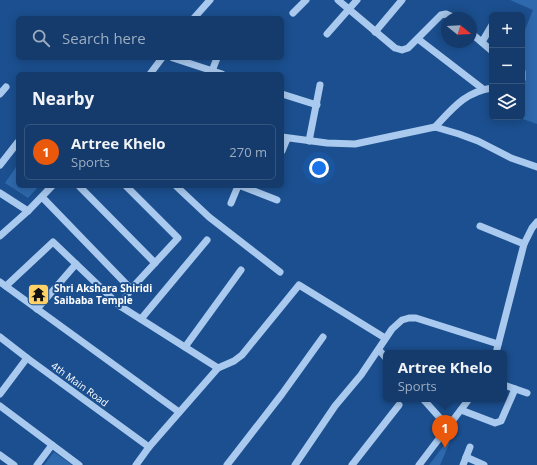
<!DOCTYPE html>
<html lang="en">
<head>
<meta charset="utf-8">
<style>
  :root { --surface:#143b6b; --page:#1d4271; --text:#f1f3f6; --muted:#9dadc1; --line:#33557e; --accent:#ea580c }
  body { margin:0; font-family:"Open Sans",sans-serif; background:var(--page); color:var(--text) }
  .controls { position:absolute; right:12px; top:12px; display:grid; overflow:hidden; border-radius:6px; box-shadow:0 2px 10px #0003 }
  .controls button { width:36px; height:36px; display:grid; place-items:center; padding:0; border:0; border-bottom:1px solid var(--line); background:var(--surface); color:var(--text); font:20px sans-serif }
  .compass { position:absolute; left:441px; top:12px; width:36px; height:36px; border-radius:50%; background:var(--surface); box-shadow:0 2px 10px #0003; rotate:108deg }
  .you { position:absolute; left:319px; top:168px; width:14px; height:14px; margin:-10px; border:3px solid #fff; border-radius:50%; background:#1a73e8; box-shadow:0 0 0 6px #1a73e833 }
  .badge { display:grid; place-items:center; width:26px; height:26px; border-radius:50%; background:var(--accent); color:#fff; font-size:13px; font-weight:700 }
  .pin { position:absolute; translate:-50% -33px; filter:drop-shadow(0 1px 2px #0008) }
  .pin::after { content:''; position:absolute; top:21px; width:14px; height:12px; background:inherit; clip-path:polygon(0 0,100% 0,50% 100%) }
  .popup { position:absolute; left:383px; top:350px; width:124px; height:52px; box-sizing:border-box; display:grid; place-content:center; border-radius:6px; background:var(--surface); filter:drop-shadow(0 1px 3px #0005); font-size:13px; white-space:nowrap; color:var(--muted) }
  .popup b { font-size:15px; color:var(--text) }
  .popup::after { content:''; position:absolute; left:50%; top:100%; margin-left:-8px; border:8px solid transparent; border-top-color:var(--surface) }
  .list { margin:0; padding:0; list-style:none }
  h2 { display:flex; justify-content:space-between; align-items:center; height:52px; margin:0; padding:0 16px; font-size:17px }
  h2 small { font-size:13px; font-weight:400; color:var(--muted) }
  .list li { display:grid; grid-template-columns:26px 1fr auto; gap:12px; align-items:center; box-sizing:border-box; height:56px; margin:0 8px 8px; padding:0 8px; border:1px solid var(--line); border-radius:6px }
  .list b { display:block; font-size:15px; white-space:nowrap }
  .list p { margin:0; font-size:13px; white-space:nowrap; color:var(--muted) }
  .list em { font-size:13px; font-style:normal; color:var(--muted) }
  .icon { flex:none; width:22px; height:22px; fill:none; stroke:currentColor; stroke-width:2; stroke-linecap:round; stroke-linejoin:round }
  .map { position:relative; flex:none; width:537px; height:465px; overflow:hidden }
  .search { position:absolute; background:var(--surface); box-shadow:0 2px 10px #0003; left:16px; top:16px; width:268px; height:44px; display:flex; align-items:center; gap:10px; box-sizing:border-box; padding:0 14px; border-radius:6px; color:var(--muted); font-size:15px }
  .panel { position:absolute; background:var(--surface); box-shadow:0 2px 10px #0003; left:16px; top:72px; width:268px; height:116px; border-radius:6px }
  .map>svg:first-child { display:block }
  .green { fill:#2e69ad }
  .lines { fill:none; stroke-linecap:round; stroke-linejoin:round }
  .minor { stroke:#a9c9ee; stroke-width:7 }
  .labels { text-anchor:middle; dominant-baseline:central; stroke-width:4; stroke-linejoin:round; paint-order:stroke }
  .poi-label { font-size:10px; font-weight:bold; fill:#fff; stroke:#1b4f8f; text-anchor:start }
  .street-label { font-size:10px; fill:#fff; stroke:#1b4f8f }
</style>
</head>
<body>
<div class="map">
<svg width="537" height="465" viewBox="0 0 537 465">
  <rect width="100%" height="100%" fill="#1b4f8f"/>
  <g class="green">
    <polygon points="510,0 537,0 537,124 517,117 522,117 522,37 533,10"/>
    <polygon points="18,164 18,186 39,186 28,198 5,183"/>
    <polygon points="455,431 440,465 429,465"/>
    <polygon points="54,452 72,465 44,465"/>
  </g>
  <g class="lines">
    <g class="minor">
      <polyline points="338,0 395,48 402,50 408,48 441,15 446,14 455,18"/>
      <polyline points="293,13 306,0"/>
      <polyline points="194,18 210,0"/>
      <polyline points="375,32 402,0"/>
      <polyline points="471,33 492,51"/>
      <polyline points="327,34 357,0"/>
      <polyline points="418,39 483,89"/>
      <polyline points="482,42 492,25"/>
      <polyline points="173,58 222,74"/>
      <polyline points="212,71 217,58"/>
      <polyline points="522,72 522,79"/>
      <polyline points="150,74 162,58"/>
      <polyline points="0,94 6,87"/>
      <polyline points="282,94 317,105"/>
      <path d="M 435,127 C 453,108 465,92 492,88"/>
      <polyline points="282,137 327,143 355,144 435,127 459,134 478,141 511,158 537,167"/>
      <polyline points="309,141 320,85"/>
      <polyline points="282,151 287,139"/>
      <polyline points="0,165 18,142"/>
      <polyline points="79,186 155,263"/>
      <polyline points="176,186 209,217 280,272"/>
      <polyline points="241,186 277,200"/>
      <polyline points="0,193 28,211"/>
      <polyline points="42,197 131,289"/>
      <polyline points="231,203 238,186"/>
      <polyline points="480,226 524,244"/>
      <polyline points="0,236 28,211 52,186"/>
      <polyline points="0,282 179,412"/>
      <polyline points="6,286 53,242 120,306 218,368"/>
      <polyline points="120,306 131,289 178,238 126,186"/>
      <polyline points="37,309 76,264"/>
      <polyline points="141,319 207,240"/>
      <polyline points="0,337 27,358 149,447"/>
      <polyline points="185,347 241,270"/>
      <polyline points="379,350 386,358"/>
      <polyline points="496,353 524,244 532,228 537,222"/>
      <polyline points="504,385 527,393"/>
      <polyline points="0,394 27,358"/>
      <polyline points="423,399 448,427"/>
      <polyline points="0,406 79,465"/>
      <polyline points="461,410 495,423 501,421 515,389"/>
      <polyline points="0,455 14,465"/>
      <polyline points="466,457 484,465"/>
      <polyline points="37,465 52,445"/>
      <polyline points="136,465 149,447 218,368 234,361 242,355 299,285 385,338"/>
      <polyline points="227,465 282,394 323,337"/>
      <polyline points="295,465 335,406 361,375 392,329 402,320 409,318 416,318 498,344"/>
      <polyline points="352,465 399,405"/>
      <polyline points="419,465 469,399"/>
      <polyline points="463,465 470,447"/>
    </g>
  </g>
  <defs>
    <symbol id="temple-square" viewBox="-11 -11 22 22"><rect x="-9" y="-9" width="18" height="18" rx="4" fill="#ffd166" stroke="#1b4f8f"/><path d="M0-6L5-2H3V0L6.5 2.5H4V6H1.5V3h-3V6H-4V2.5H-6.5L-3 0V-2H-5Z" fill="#111"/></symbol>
  </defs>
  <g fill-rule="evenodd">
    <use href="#temple-square" x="26" y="282" width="25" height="25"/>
  </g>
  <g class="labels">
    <g class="poi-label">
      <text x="54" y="288">Shri Akshara Shiridi<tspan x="54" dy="12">Saibaba Temple</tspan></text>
    </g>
    <g class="street-label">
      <text transform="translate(80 384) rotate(36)">4th Main Road</text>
    </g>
  </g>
</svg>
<div class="controls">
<button>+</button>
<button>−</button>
<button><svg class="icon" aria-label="layers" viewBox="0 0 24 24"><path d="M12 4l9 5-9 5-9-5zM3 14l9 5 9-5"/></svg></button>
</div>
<svg class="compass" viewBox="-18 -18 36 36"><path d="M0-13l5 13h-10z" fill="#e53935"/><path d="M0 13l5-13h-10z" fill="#9dadc1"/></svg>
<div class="you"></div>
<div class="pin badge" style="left:445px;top:448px">1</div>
<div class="popup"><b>Artree Khelo</b>Sports</div>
<div class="search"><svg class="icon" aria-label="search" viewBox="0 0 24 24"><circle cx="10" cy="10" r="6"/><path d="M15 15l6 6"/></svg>Search here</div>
<section class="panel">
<h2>Nearby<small></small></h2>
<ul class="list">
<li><span class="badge">1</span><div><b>Artree Khelo</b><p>Sports</p></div><em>270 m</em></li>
</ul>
</section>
</div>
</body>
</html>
